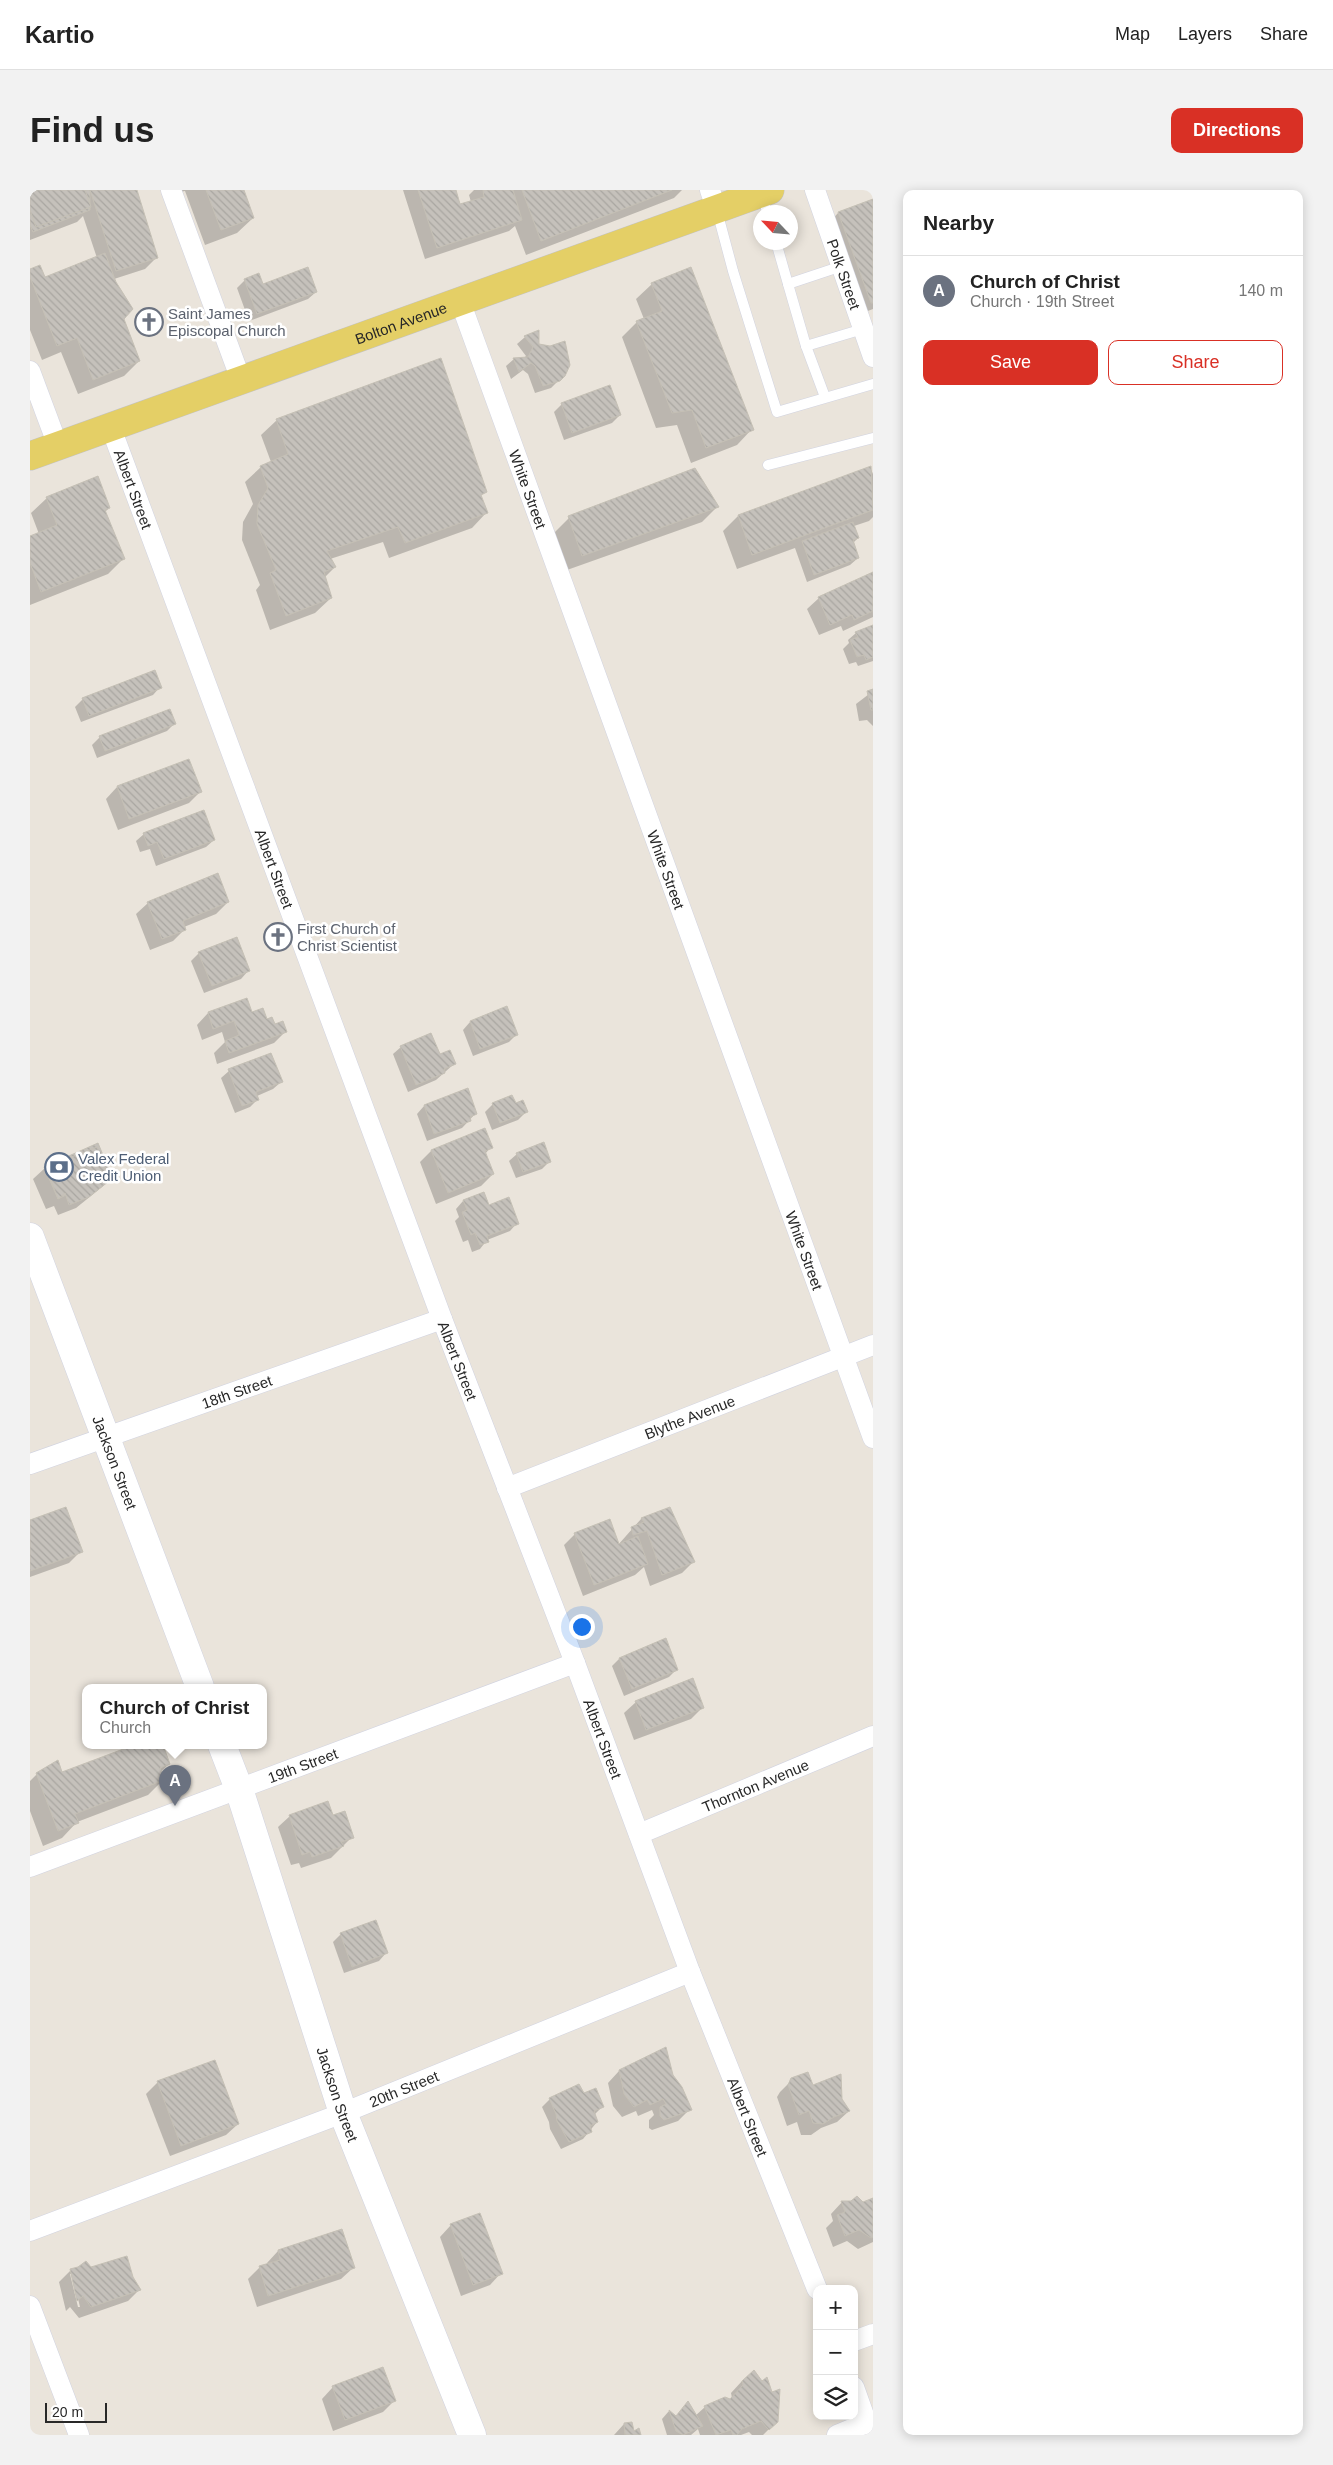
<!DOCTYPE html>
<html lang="en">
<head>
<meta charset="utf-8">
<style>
  :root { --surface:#fff; --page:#f2f2f2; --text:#222; --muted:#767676; --line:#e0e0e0; --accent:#d93025 }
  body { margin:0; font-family:Helvetica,sans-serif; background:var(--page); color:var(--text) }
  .controls { position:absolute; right:15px; bottom:15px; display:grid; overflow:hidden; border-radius:10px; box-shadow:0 2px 12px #0003 }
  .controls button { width:45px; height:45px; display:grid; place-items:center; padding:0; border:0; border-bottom:1px solid var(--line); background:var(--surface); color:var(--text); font:25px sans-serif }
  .compass { position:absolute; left:723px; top:15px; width:45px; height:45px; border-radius:50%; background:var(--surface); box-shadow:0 2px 12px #0003; rotate:296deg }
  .scale { position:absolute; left:15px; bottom:12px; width:62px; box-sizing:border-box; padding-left:5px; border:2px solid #282828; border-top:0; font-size:14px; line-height:18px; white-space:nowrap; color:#282828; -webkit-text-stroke:4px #fff; paint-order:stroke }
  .you { position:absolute; left:551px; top:1436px; width:18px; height:18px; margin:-12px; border:4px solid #fff; border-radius:50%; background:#1a73e8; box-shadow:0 0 0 8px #1a73e833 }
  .badge { display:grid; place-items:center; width:32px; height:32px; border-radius:50%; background:var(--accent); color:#fff; font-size:16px; font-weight:700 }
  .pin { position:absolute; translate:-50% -41px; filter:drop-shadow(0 1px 2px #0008) }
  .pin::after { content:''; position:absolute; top:26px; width:18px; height:15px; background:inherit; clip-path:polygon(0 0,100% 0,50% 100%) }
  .popup { position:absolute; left:52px; top:1494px; width:185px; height:65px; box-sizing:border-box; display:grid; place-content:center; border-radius:10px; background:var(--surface); filter:drop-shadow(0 1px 4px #0005); font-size:16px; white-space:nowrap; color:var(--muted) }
  .popup b { font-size:19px; color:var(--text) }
  .popup::after { content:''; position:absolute; left:50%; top:100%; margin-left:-10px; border:10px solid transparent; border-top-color:var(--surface) }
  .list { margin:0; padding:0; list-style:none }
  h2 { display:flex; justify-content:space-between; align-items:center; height:65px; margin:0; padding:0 20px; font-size:21px }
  h2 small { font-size:16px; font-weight:400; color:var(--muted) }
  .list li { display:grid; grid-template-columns:32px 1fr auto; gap:15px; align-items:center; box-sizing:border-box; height:70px; padding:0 20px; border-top:1px solid var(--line) }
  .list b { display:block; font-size:19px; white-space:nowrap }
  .list p { margin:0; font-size:16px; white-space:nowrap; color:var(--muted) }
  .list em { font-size:16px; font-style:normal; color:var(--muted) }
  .actions { display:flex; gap:10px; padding:15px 20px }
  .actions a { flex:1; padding:11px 0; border:1px solid var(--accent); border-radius:10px; text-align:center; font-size:18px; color:var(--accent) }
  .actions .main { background:var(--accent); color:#fff }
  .icon { flex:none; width:28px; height:28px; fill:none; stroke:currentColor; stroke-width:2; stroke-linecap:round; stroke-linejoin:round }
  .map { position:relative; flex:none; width:843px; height:2245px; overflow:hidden; border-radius:10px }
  header { display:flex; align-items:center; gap:30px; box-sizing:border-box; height:70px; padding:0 25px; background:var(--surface); border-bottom:1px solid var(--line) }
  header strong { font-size:24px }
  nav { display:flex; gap:28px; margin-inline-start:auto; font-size:18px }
  .intro { display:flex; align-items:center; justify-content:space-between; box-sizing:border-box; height:120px; padding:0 30px }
  h1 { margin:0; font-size:35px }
  .button { padding:12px 22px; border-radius:10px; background:var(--accent); color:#fff; font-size:18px; font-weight:700 }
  main { display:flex; gap:30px; padding:0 30px }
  aside { flex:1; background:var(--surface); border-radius:10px; box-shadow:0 2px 12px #0003 }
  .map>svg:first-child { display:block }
  .shadow { fill:#0003; fill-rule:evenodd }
  .building { fill:url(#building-back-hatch); stroke:#c5c0b5 }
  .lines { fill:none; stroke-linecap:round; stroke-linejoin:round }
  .lane-casing { stroke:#d1d3e0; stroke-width:11 }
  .street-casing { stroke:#d1d3e0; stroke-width:21 }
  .secondary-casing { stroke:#d1d3e0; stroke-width:29 }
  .primary-casing { stroke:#c3c3c3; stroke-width:29 }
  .lane { stroke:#fff; stroke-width:10 }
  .street { stroke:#fff; stroke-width:20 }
  .secondary { stroke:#fff; stroke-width:28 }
  .primary { stroke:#e4cf66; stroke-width:28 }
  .labels { text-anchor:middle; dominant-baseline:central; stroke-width:5; stroke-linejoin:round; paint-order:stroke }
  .street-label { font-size:15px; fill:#282828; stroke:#fff }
  .worship-label { font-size:15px; fill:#5b616d; stroke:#fff; text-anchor:start }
  .service-label { font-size:15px; fill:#4e5e75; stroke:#fff; text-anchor:start }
</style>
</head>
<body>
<header>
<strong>Kartio</strong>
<nav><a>Map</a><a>Layers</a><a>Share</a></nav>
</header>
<div class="intro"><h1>Find us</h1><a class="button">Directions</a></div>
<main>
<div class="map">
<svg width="843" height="2245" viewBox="0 0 843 2245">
  <defs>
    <pattern id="building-back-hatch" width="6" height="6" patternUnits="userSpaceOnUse" patternTransform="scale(1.25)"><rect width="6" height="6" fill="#c5c1bb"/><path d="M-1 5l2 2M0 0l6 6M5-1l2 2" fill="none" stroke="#a9a6a1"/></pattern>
  </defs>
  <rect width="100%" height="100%" fill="#eae4db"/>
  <g class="shadow">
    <polygon points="0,0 105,0 127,67 115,79 84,89 92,129 109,171 94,186 48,204 31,162 12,170 0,140 0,80 14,89 67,68 53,26 47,32 0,50"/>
    <polygon points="149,0 212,0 223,28 207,43 175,55 155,1 150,2"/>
    <polygon points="373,0 424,0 429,16 441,12 439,5 444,0 652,0 644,8 496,65 485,36 479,41 395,69"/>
    <polygon points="843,10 843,119 830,124 797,35 808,23"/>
    <polygon points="215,90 232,95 286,102 278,109 219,131 207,98"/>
    <polygon points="622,94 722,239 707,255 661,273 647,235 626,238 592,147 607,132 614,129 606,109"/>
    <polygon points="495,147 508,155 534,185 521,198 505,203 498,184 493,180 481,189 476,176 484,169 494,168 496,166 487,154"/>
    <polygon points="532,214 590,225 582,233 534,250 524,222"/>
    <polygon points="247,230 455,301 450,306 457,322 442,338 359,368 353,352 300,369 305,377 294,388 301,408 285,423 240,440 226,400 230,395 212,350 213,332 223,314 215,292 231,277 241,272 231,245"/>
    <polygon points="840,277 843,284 843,327 839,331 824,336 828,348 823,353 828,368 820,375 777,392 765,358 707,379 693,341 708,326"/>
    <polygon points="17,308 79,318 75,322 93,369 78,384 0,415 0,347 9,344 1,323"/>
    <polygon points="687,317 672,332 537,380 524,343 539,328"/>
    <polygon points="842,384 843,427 813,441 811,436 789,445 777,419 789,408"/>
    <polygon points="843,436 843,471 828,476 826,472 819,474 813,459 819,453 818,450 826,443"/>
    <polygon points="130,497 123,505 51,532 45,517 53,509"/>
    <polygon points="843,501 843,536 837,530 829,531 826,514"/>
    <polygon points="144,534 137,541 67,568 62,555 70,547"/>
    <polygon points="87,597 170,602 159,613 88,640 76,609"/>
    <polygon points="114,644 184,650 176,657 126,676 120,659 110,662 106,651"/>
    <polygon points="198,712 186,724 154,737 155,739 143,751 120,760 106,724 118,713"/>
    <polygon points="169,763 218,781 211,789 174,803 161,771"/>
    <polygon points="217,810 222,824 256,841 244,853 187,874 184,863 195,852 192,842 172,850 167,835 178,823"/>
    <polygon points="477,818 487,844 479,852 443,866 433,840 440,832"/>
    <polygon points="371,857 409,866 424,874 406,890 378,902 363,864"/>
    <polygon points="199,881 251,892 243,899 227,906 228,909 220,917 205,923 191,888"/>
    <polygon points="437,900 446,923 432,938 397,951 387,924 394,916"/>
    <polygon points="463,914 496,922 488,930 462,940 455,922"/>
    <polygon points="461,957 455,964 463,984 451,996 406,1014 390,972 401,961"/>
    <polygon points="487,964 520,971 512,979 486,988 479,971"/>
    <polygon points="15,978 82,989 46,1018 28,1025 24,1016 16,1019 3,989"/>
    <polygon points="433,1011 458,1016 487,1033 480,1041 457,1050 450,1059 442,1062 438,1050 433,1052 425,1031 429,1027 426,1019"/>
    <polygon points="640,1318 664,1371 652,1383 620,1396 614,1377 605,1385 553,1406 534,1355 545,1344 588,1355 611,1329"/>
    <polygon points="0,1332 51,1361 39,1373 0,1387"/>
    <polygon points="589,1469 647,1479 639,1487 594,1506 582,1476"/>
    <polygon points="606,1512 673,1517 661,1529 604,1550 594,1523"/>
    <polygon points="108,1555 121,1555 122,1557 132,1555 139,1574 130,1582 133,1590 118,1605 47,1632 32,1648 13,1656 0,1621 0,1591 7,1584 32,1584"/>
    <polygon points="260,1626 302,1626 322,1647 301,1668 271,1678 269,1673 261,1675 248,1637"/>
    <polygon points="345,1732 356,1763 349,1771 314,1783 303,1752 310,1745"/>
    <polygon points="589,1881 641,1886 660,1919 648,1931 622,1940 619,1938 619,1930 624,1925 622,1920 608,1926 606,1921 592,1927 583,1916 578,1893"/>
    <polygon points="762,1890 811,1909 819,1921 807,1932 791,1938 781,1945 771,1945 767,1932 757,1936 747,1907 750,1902"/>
    <polygon points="128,1892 208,1934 196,1945 140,1966 116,1904"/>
    <polygon points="553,1905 573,1916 564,1925 567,1932 553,1949 531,1959 520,1939 519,1932 512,1917 520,1909"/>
    <polygon points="843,2009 843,2052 828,2059 817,2051 803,2057 796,2038 803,2031 801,2024 812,2012 832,2014"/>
    <polygon points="421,2035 471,2083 460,2095 431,2106 410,2047"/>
    <polygon points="248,2061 323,2078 311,2089 227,2117 218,2089 230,2077 237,2075 237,2073"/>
    <path d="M 61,2079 L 102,2088 L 109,2100 L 98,2111 L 49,2128 L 40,2117 L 36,2121 L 29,2092 L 41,2080 ZM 40,2084 L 42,2084 L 50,2117 L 48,2117 Z"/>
    <polygon points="712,2191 747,2231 733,2245 722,2245 719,2242 711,2245 670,2245 668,2239 661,2245 637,2245 632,2229 639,2221 645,2227 665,2226 675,2217 700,2210 702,2208 701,2203"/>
    <polygon points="303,2197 364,2211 353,2222 303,2241 292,2209"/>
    <polygon points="594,2234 603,2243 610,2245 584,2245"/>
  </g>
  <g class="building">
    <polygon points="0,0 60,0 60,20 3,42 0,35"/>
    <polygon points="0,0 55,0 61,17 6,37 0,20"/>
    <polygon points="60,0 107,0 128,68 86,81"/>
    <polygon points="176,0 214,0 224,28 191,40"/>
    <polygon points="388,0 426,0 430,14 454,7 453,0 483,0 492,30 407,58"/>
    <polygon points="492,0 642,0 511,51"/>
    <polygon points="843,9 843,113 841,113 808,22"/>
    <polygon points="75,63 86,92 103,119 94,129 110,171 63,190 47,148 27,156 0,87 0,79 10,75 15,87"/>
    <polygon points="278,77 287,102 227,124 214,89 229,83 233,94"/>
    <polygon points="661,77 724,240 676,258 662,220 642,223 606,131 632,121 621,93"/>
    <polygon points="509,140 509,154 520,156 535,151 540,175 535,186 530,191 513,196 505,176 501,173 489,182 483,168 498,167 503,157 494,146"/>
    <polygon points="411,168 457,302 451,305 458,323 375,353 368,337 297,361 306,377 294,382 302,408 256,426 240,383 246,380 227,334 228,315 238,298 230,276 258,264 246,229"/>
    <polygon points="580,195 591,225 542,243 531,213"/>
    <polygon points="841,276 843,320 722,365 708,325"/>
    <polygon points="665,278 689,317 552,366 538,326"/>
    <polygon points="68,286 80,318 75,320 95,369 11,402 0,373 0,346 27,335 16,307"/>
    <polygon points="823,332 829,348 823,350 829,368 784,385 772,351"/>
    <polygon points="843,382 843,421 824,430 822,425 800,435 788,407"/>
    <polygon points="843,435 843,467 836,470 834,465 827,467 820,450 828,447 825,442"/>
    <polygon points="125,480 132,498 59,526 52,508"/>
    <polygon points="843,499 843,520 841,520 837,501"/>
    <polygon points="140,519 146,534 75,561 69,546"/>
    <polygon points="159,569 172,602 99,629 87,596"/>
    <polygon points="174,620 185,650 134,669 127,652 118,656 113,643"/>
    <polygon points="188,683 199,712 153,731 156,740 132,749 117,712"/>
    <polygon points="207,747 220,781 182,796 168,762"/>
    <polygon points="217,808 222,822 233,818 237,829 242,827 245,834 253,831 257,842 199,863 195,851 209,845 204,831 183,839 178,822"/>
    <polygon points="477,816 488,845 450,859 440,831"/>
    <polygon points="401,843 410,864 420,860 426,874 414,879 415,883 386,895 370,856"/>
    <polygon points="241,863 253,892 226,902 229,910 212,916 198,879"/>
    <polygon points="438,898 447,924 440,927 441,931 404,944 394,915"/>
    <polygon points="482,905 486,913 493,910 498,922 470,933 462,913"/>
    <polygon points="455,938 463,958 455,961 464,984 418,1003 401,960"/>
    <polygon points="514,952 521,972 493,982 486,963"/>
    <polygon points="68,953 83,989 57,1000 59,1006 46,1012 42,1002 28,1009 14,977"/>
    <polygon points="67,957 80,990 59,1007 39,1015 35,1003 28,1009 16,977"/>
    <polygon points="454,1002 459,1015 479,1007 489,1034 457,1046 459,1052 450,1055 445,1043 441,1045 432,1022 437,1020 433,1010"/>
    <polygon points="36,1317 53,1362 0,1381 0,1330"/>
    <polygon points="640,1317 665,1372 632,1385 617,1341 603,1345 601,1337 614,1332 611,1328"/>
    <polygon points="580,1329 589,1354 608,1346 618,1374 564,1395 544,1343"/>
    <polygon points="636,1448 648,1480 602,1499 589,1468"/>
    <polygon points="663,1488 674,1518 616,1540 605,1511"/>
    <polygon points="104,1555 133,1555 140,1574 130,1578 134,1590 45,1624 49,1633 28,1641 6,1583 28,1570 32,1582"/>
    <polygon points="298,1611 303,1625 315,1621 324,1648 311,1652 314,1656 282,1667 280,1662 272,1665 259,1625"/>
    <polygon points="346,1730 358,1763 322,1777 310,1743"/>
    <polygon points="636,1857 643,1885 652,1897 662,1920 634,1930 630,1926 630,1917 636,1914 633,1909 620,1915 617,1910 604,1917 594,1904 589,1880"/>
    <polygon points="185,1870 209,1934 151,1956 127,1891"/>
    <polygon points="778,1882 783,1895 811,1884 812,1909 820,1921 804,1927 793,1934 783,1933 779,1921 769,1925 758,1895 761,1888"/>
    <polygon points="549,1894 554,1903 566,1898 574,1917 564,1921 568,1932 560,1936 562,1942 539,1952 527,1931 526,1924 519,1908"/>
    <polygon points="827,2006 833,2012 843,2008 843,2047 841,2048 829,2040 815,2046 807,2025 815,2022 811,2011 821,2011"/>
    <polygon points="450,2023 473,2084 443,2095 420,2034"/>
    <polygon points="312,2039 325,2078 238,2106 229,2076 250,2070 248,2060"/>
    <polygon points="97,2066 103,2087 111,2100 61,2117 53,2106 47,2111 40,2079 48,2077 56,2071 61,2077"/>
    <polygon points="353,2177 366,2211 315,2230 302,2196"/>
    <polygon points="724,2180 732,2191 737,2187 742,2202 750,2199 748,2232 739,2240 731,2231 712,2239 707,2245 703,2245 701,2240 686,2245 674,2216 695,2207 700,2209 713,2195 712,2191"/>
    <polygon points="658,2211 673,2236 653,2245 646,2241 639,2220 646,2226"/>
    <polygon points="602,2232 604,2241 609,2238 611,2245 595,2245 594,2233"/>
  </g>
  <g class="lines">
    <defs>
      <g id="lane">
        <polyline points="732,4 737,22"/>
        <polyline points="687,21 703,81 747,222 843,194"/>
        <polyline points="746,52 758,94"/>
        <polyline points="776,156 833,139"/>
        <polyline points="795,207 776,156 758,94 812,76"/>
        <polyline points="738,275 843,248"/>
      </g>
      <g id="street">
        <polyline points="141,0 211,190"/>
        <polyline points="680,0 686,18"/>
        <path id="s1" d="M 785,0 L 843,167"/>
        <path id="s2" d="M 430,111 L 843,1248"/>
        <polyline points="0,181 28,256"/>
        <path id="s3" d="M 81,238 L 412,1129 L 545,1473 L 660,1782 L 787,2099"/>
        <path id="s4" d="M 0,1274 L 412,1129"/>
        <path id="s5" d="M 477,1298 L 843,1155"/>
        <path id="s6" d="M 609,1644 L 843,1546"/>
        <path id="s7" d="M 0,1677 L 545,1473"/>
        <path id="s8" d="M 0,2041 L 313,1923 L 660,1782"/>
        <polyline points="0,2116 49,2245"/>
        <polyline points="824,2151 843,2144"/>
        <polyline points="824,2197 841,2245"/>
        <polyline points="807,2245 836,2233"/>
      </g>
      <g id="secondary">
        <path id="s9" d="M 0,1047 L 170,1497"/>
        <path id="s10" d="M 192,1555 L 209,1599 L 313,1923 L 442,2245"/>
      </g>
      <g id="primary">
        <path id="s11" d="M 0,266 L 740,0"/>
      </g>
    </defs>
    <use href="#lane" class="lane-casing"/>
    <use href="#street" class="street-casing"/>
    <use href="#secondary" class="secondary-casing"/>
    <use href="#primary" class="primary-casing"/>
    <use href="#lane" class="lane"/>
    <use href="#street" class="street"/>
    <use href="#secondary" class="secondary"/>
    <use href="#primary" class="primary"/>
  </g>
  <defs>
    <symbol id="church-ring" viewBox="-11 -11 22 22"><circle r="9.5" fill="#fff" stroke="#6b7280" stroke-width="1.5"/><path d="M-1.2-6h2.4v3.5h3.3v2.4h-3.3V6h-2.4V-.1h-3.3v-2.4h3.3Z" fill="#6b7280"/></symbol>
    <symbol id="bank-ring" viewBox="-11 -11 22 22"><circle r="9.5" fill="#fff" stroke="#5c6f8a" stroke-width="1.5"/><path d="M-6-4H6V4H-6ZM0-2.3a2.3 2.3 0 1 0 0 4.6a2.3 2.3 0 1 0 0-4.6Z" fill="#5c6f8a"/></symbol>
  </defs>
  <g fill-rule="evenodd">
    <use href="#church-ring" x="103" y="116" width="32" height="32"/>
    <use href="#church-ring" x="232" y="731" width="32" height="32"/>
    <use href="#bank-ring" x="13" y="961" width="32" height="32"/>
  </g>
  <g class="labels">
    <g class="street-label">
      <text stroke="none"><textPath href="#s1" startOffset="89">Polk Street</textPath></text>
      <text stroke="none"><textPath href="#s11" startOffset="394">Bolton Avenue</textPath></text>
      <text stroke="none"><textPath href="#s3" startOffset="65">Albert Street</textPath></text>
      <text stroke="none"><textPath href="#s2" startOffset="200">White Street</textPath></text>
      <text stroke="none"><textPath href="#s3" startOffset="470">Albert Street</textPath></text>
      <text stroke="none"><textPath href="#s2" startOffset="605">White Street</textPath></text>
      <text stroke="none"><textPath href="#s2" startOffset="1010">White Street</textPath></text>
      <text stroke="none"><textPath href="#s3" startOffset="995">Albert Street</textPath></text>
      <text stroke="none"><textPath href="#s4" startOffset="219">18th Street</textPath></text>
      <text stroke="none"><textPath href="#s5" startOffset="196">Blythe Avenue</textPath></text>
      <text stroke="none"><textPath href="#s9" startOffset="241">Jackson Street</textPath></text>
      <text stroke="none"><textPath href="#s3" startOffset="1400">Albert Street</textPath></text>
      <text stroke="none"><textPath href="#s7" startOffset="291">19th Street</textPath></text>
      <text stroke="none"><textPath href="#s6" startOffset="126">Thornton Avenue</textPath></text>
      <text stroke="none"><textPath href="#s8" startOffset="400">20th Street</textPath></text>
      <text stroke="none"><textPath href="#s10" startOffset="368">Jackson Street</textPath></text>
      <text stroke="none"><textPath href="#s3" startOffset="1805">Albert Street</textPath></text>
    </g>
    <g class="worship-label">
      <text x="138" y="123">Saint James<tspan x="138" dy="17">Episcopal Church</tspan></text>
      <text x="267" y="738">First Church of<tspan x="267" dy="17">Christ Scientist</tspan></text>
    </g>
    <g class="service-label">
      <text x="48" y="968">Valex Federal<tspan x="48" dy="17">Credit Union</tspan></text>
    </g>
  </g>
</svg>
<div class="controls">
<button>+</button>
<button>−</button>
<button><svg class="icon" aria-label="layers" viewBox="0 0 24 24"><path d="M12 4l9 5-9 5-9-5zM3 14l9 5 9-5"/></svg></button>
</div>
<svg class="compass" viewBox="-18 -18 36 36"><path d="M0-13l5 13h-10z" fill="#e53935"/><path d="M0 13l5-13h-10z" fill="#767676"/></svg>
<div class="scale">20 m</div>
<div class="you"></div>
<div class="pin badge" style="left:145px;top:1616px;background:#6b7280">A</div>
<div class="popup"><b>Church of Christ</b>Church</div>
</div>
<aside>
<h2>Nearby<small></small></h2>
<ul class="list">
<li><span class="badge" style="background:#6b7280">A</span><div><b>Church of Christ</b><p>Church · 19th Street</p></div><em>140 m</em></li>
</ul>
<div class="actions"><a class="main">Save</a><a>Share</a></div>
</aside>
</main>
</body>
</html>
